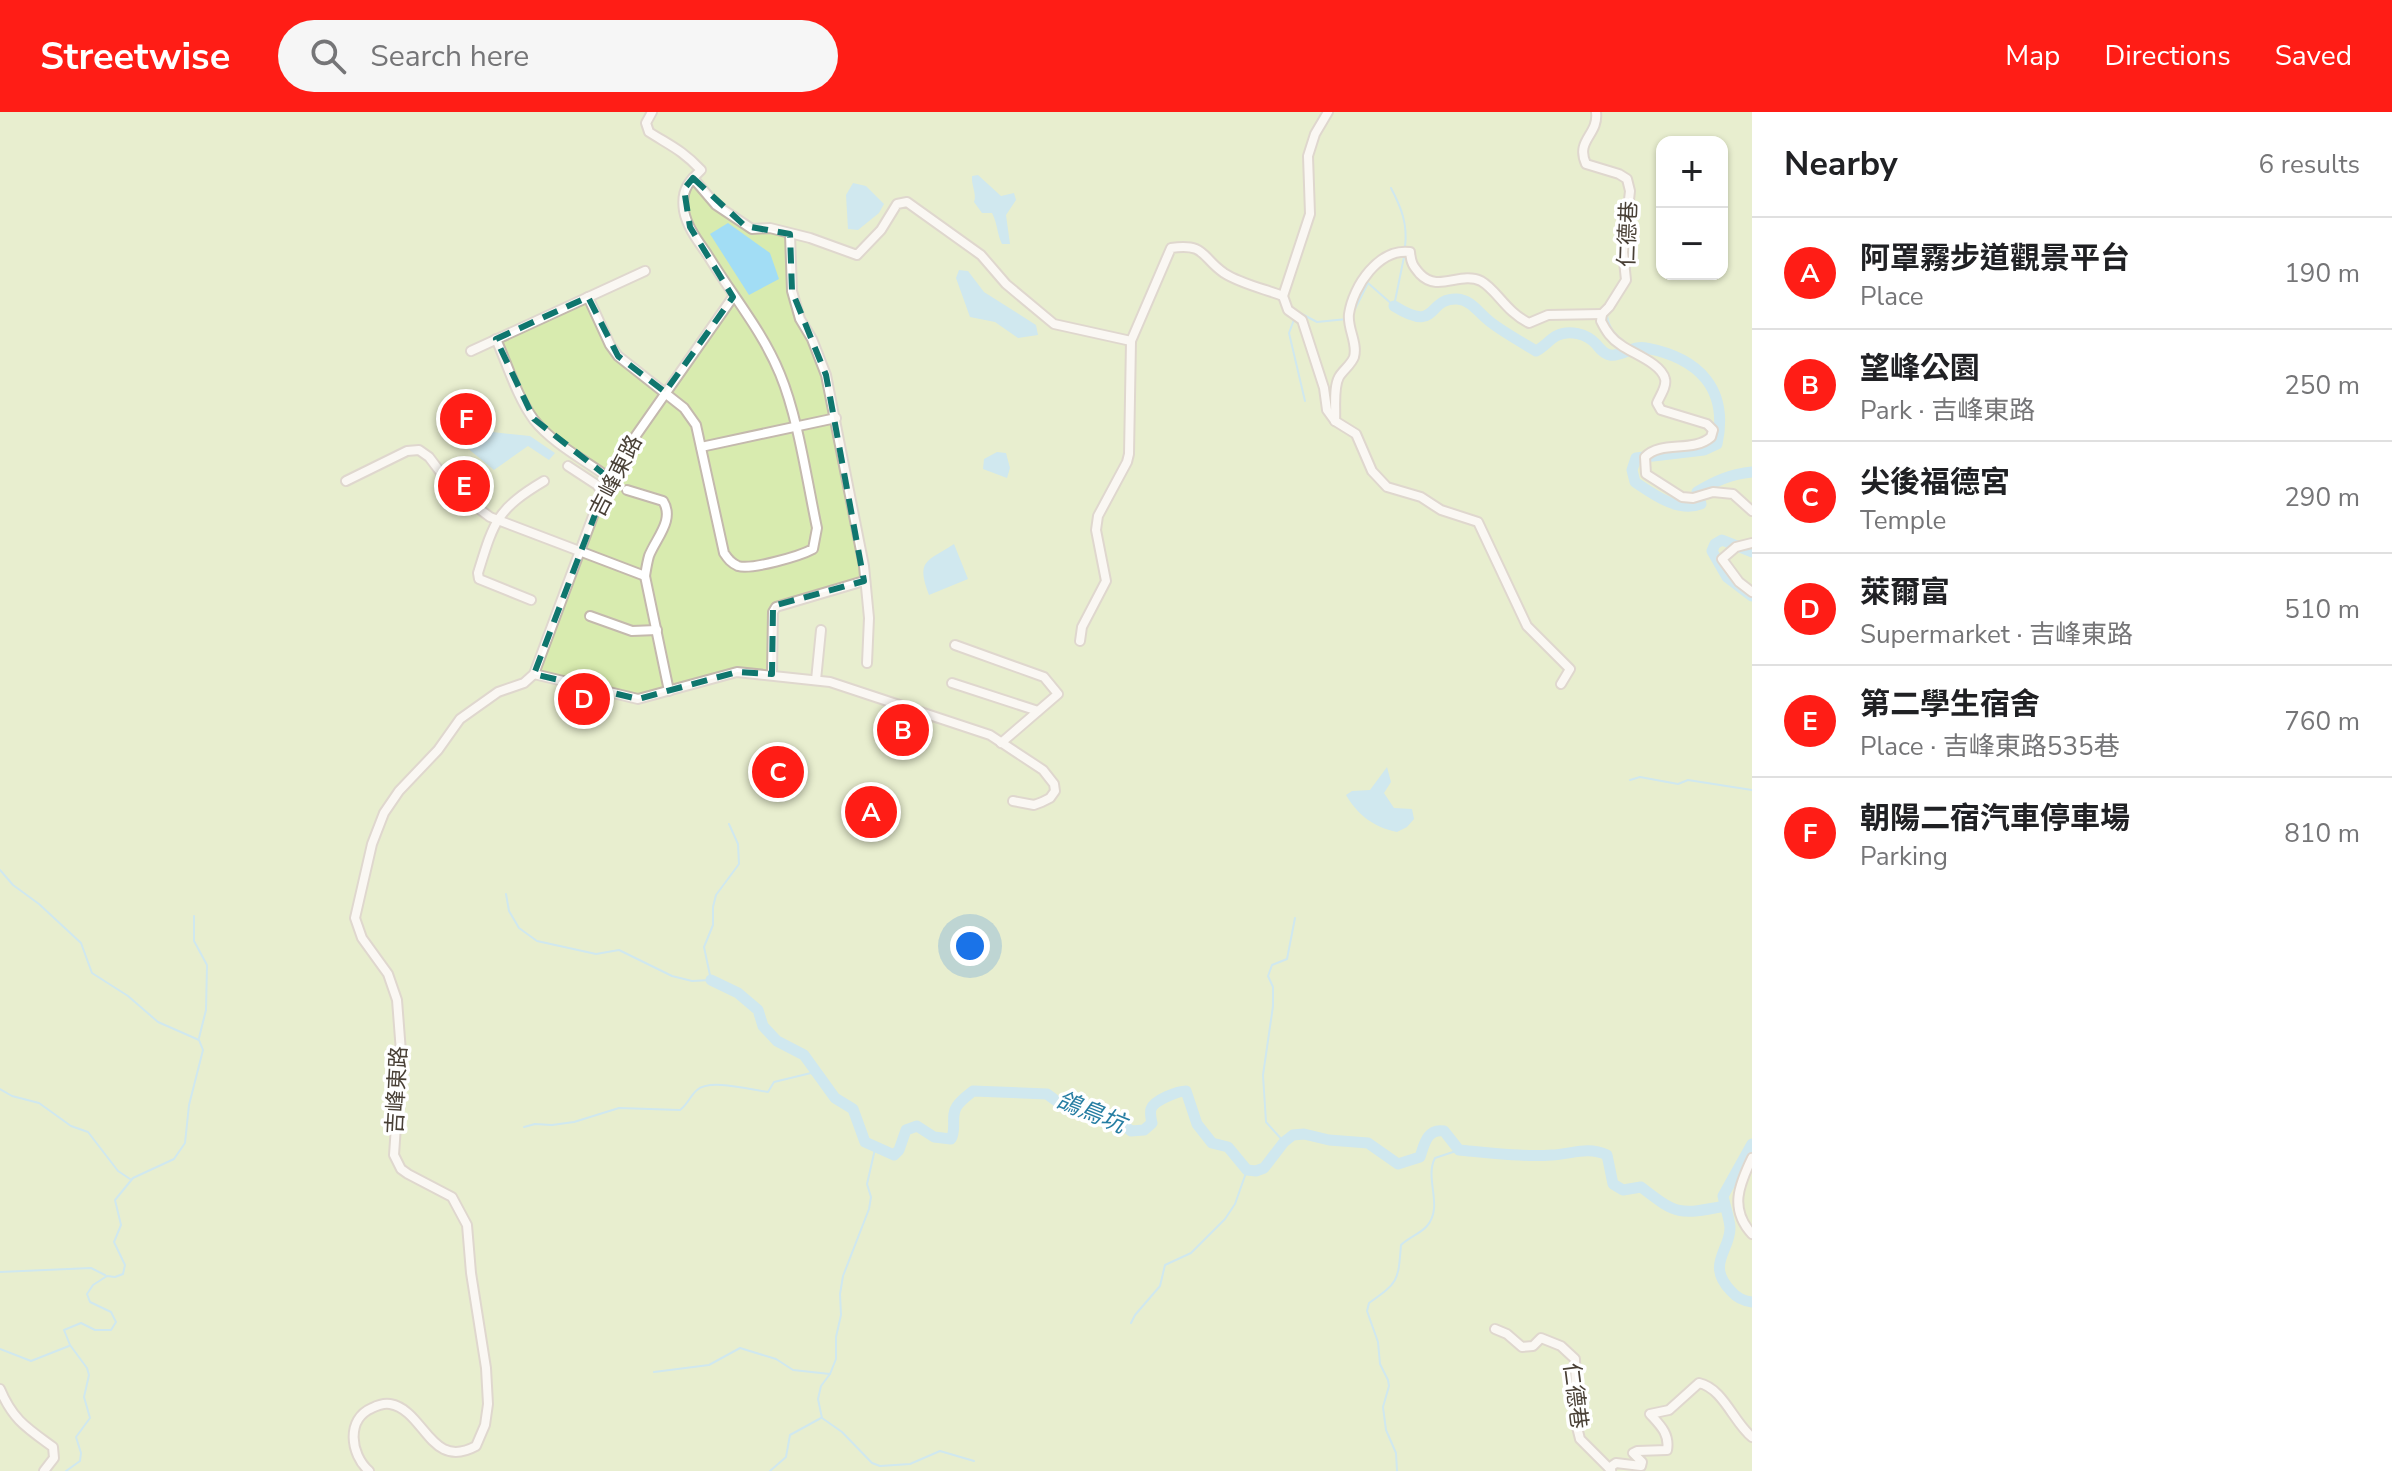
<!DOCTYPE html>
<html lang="en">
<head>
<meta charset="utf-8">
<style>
  :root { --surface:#fff; --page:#f6f6f6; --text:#202124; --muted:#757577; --line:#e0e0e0; --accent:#ff1d16 }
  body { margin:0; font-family:"Nunito Sans","Noto Sans TC",sans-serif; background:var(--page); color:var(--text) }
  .controls { position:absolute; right:24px; top:24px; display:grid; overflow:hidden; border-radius:16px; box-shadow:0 2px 6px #0004 }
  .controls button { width:72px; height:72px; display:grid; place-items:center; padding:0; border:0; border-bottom:2px solid var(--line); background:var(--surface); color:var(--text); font:40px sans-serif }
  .you { position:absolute; left:970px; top:834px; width:28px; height:28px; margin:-20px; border:6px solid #fff; border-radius:50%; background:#1a73e8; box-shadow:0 0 0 12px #1a73e833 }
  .badge { display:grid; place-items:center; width:52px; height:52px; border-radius:50%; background:var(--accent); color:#fff; font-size:26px; font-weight:700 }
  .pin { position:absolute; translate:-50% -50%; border:4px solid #fff; box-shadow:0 2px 8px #0006 }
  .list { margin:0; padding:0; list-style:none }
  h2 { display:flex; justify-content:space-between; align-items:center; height:104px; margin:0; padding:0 32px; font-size:34px }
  h2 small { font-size:26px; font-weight:400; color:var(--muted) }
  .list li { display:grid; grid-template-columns:52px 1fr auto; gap:24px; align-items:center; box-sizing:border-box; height:112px; padding:0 32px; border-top:2px solid var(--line) }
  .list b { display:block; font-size:30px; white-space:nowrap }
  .list p { margin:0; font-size:26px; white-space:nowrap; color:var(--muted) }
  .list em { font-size:26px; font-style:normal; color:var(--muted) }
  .icon { flex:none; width:44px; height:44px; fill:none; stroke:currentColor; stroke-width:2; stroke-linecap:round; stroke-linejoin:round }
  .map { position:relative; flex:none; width:1752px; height:1359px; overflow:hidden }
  header { display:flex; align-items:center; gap:48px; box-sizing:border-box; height:112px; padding:0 40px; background:var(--accent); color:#fff }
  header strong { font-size:38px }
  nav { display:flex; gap:44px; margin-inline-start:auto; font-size:28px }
  .search { width:560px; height:72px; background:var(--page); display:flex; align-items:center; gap:20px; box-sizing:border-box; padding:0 28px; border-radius:44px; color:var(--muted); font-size:30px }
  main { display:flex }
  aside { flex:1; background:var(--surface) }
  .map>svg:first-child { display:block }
  .green { fill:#d8ebaf; fill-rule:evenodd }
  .water { fill:#a2ddf5 }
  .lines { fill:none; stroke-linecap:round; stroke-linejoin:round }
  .stream { stroke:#a2ddf5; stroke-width:2 }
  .river { stroke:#a2ddf5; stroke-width:11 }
  .minor-casing { stroke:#c4b9ad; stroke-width:12 }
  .minor { stroke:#fff; stroke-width:8 }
  .marked { fill:none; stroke:#0f766e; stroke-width:6; stroke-dasharray:16 10; stroke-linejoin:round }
  .labels { text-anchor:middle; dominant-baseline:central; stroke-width:7; stroke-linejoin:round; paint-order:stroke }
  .street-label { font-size:22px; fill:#494036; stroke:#fff }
  .water-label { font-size:24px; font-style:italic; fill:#257da2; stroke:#fff }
</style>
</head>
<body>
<header>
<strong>Streetwise</strong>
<div class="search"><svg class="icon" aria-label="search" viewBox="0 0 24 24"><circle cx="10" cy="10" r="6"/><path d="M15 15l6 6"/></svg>Search here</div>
<nav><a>Map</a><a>Directions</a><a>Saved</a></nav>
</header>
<main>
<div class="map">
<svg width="1752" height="1359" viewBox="0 0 1752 1359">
  <rect width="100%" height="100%" fill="#f5f0e9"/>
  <path class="green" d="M 0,0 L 1752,0 L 1752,1359 L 0,1359 ZM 1662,30 L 1722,30 L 1722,162 L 1662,162 Z"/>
  <g class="water">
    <path d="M 978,63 L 1001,84 L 1014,81 L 1016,88 L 1006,103 L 1010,132 L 1002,132 C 997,122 998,113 992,101 L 982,101 L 974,90 C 977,82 971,73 972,64 Z"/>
    <polygon points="853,71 866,74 884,92 879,101 858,118 848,117 846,83"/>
    <polygon points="728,111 770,141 779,167 749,183 710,122"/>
    <polygon points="959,158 968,159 984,180 1036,213 1038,223 1018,226 995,210 970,205 956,166"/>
    <polygon points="492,320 530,324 555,341 549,348 528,334 494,358 466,335"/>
    <polygon points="997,340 1006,341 1010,356 1007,366 983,357 984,347"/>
    <path d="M 954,432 L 968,467 L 929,483 C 916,448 926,450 954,432 Z"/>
    <path d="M 1387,655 L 1391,670 L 1384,681 L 1394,696 L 1412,697 L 1414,707 L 1407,715 L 1397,720 C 1373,715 1358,703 1346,683 L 1352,679 L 1370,678 Z"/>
  </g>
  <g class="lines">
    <g class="stream">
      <path d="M 1391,76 C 1401,95 1408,112 1405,135"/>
      <polyline points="1627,137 1629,159"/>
      <polyline points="1394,194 1404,145"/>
      <polyline points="1611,198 1619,187"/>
      <polyline points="1300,201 1317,210 1347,207"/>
      <polyline points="1352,203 1368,171 1394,194"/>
      <path d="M 1607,203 C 1609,220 1620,227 1633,236"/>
      <polyline points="1295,205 1289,221 1305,289"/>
      <polyline points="1630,668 1640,665 1678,672 1688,668 1752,678"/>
      <polyline points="0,758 13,773 39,792 81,831 92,861 128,884 158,910 199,928 203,938 189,993 185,1031 174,1047 133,1066 115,1088 121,1113 114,1130 125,1153 123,1162 115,1165 107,1164 93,1173 87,1182 90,1190 111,1200 116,1210 111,1218 95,1218 81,1211 64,1218 70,1233 87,1256 89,1263 84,1285 90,1306 76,1325 81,1341 80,1349 66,1359"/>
      <polyline points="506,782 509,799 519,816 537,829 596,842 619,838 672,864 692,869 711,868 704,835 713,813 713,795 716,783 739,752 738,732 729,712"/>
      <polyline points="194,804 194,829 207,853 206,898 199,926"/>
      <polyline points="0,977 12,984 39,991 71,1014 88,1020 118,1059 130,1067"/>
      <path d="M 524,1015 L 535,1012 L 552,1013 L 574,1010 L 619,996 L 680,998 C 688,992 690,984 697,978 C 710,966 751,978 768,980 L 774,970 L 811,961 L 822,967"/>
      <polyline points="1284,1030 1266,1010 1263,963 1273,894 1273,875 1268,864 1272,853 1287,847 1295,806"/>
      <polyline points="875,1037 867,1072 871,1085 869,1097 843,1164 840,1182 841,1203 836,1225 836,1247 830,1262 821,1274 818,1287 822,1306 842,1320 872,1351 880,1354 910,1352 940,1339 974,1349"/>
      <polyline points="0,1160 91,1156 105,1163"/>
      <polyline points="1131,1211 1135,1203 1160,1174 1165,1153 1191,1141 1225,1107 1235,1092 1247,1058"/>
      <polyline points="0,1237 31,1249 69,1234"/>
      <polyline points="654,1260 709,1253 740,1236 776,1247 793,1258 830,1262"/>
      <polyline points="770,1359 786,1345 790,1323 821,1306"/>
      <path d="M 1397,1359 L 1396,1341 L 1386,1318 L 1383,1295 L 1389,1274 L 1388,1268 L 1380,1252 L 1378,1230 L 1367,1199 L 1369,1191 C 1399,1170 1398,1169 1401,1133 C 1409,1125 1420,1122 1427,1114 C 1444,1094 1424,1067 1435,1046 L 1459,1038"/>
    </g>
    <g class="river">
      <path d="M 1394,194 C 1439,222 1426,186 1457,187 C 1471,188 1478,200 1488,208 C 1498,217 1523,231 1536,239 C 1544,235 1549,228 1556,224 C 1569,217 1587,222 1596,232 C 1600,237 1604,242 1610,243 C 1623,245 1632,233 1646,236 C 1699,246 1729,277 1717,332 L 1704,338 L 1636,346 L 1632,358 L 1635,370 C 1653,382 1678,401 1701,392 L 1697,380 C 1715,369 1731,362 1752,360"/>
      <polyline points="1752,440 1722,428 1715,432 1712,439 1727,465 1752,484"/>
      <path d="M 711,868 L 738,881 L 758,898 L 763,914 L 777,929 L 804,943 L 835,986 L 853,997 L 865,1030 L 894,1043 L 899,1038 L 906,1018 L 917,1014 L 934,1025 L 951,1027 C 957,1017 950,1004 957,994 C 961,988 968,983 973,979 L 1047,982 L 1062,993 L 1080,1001 L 1115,1006 L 1131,1019 L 1144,1018 L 1152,1011 C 1151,1008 1150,1000 1151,997 C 1154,988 1178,979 1186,979 L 1197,1012 L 1212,1031 L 1228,1035 L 1247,1058 L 1256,1059 L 1264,1056 L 1284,1030 L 1293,1023 L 1304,1022 L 1329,1028 L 1368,1031 L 1398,1052 L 1420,1045 C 1424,1033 1427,1016 1444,1019 L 1459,1038 C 1490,1041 1521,1045 1552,1043 C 1572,1042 1588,1034 1607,1043 L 1613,1072 L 1623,1078 L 1641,1075 C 1677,1103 1679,1103 1725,1094"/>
      <path d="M 1752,1032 L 1723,1084 C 1725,1094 1729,1105 1730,1115 C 1731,1138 1705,1152 1731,1179 C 1737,1186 1743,1189 1752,1190"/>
    </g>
    <defs>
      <g id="minor">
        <path d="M 652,0 L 646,11 L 649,20 C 671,34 682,38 701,58 L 693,66"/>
        <polyline points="1328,0 1315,22 1308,44 1310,102 1283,184 1288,198 1302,208 1324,276 1327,298 1335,309 1356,322 1372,359 1387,375 1421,385 1441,398 1478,410 1527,514 1570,557 1561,572"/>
        <path d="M 1596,0 C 1599,23 1575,28 1586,52 L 1619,62 L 1627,67 L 1630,79 L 1623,140 L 1626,168 L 1609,195 L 1602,202 L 1601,209 C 1606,219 1611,227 1621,233 C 1633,242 1661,251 1665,267 C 1667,274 1660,284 1657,291 L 1661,298 L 1707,312 L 1713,318 L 1711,325 C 1693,341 1661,328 1645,345 L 1646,362 L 1682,385 L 1693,386 L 1713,380 L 1733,382 L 1752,399"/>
        <polyline points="790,122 792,179 800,207 812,227 826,263 864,454 869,506 867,551"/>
        <path d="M 588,185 L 610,233 L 618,244 L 684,296 L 696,313 L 724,441 C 728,447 731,451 738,454 C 752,458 800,444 813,437 L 817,416 C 807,369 798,305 780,262 C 762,218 731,182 707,142 C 698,129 687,115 684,99 C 682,85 684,76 693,66 L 716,93 L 752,117 L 770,116 L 810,126 L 857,143 L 881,118 L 897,92 L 907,90 L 981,143 L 1006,172 L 1054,212 L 1131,229"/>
        <path d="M 496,227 C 508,254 517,285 534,308 C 553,332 585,348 609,366"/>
        <polyline points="471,239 645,159"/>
        <path d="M 1335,309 C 1336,296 1333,276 1339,265 C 1343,258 1351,253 1354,245 C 1358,231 1347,216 1349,202 C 1353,174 1379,136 1410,140 C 1411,151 1413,154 1420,162 C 1438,181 1460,159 1481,169 C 1497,178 1506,200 1529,211 L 1548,203 L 1602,202"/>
        <polyline points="701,335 836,306"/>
        <polyline points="568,354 597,373 602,380"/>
        <polyline points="346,369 407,339 419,338 429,345 454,378 490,405 645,464"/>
        <path d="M 627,378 L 663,389 C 675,408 656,426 649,444 C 647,451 646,458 645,464 L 669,579"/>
        <polyline points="1752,431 1736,435 1722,447 1739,470 1752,480"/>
        <path d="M 531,488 L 479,467 L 478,461 C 494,409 497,397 544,369"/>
        <polyline points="590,504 632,519 657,518"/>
        <path d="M 1080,529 L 1082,515 L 1106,469 L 1096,418 L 1098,404 L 1127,350 L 1129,342 L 1131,229 L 1171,136 C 1206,131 1201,145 1224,161 C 1241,172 1265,177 1283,184"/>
        <polyline points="955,533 1044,565 1058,582 1001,631"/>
        <polyline points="534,562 638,587 737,560 830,570 990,623 1043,658 1054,672 1055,679 1050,686 1042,690 1034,693 1013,689"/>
        <polyline points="772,562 773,500 776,495 864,469"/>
        <polyline points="816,568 821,518"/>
        <polyline points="952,571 1038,599"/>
        <path d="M 1752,1046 C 1739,1073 1729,1097 1752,1122"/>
        <polyline points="1495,1217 1507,1222 1522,1235 1533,1234 1541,1226 1561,1234 1575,1247 1577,1315 1580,1327 1611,1358"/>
        <path d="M 0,1277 C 13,1308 27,1316 53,1335 L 54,1346 L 44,1359"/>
        <path d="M 1609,1356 L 1616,1351 L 1641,1354 L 1642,1350 L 1633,1341 L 1637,1339 L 1667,1338 C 1670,1322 1660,1313 1650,1302 L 1669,1298 L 1699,1271 C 1723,1276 1734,1311 1752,1325"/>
        <path d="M 369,1359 C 350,1342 346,1307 372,1296 C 378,1293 384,1291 390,1292 C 425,1298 430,1359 476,1334 L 485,1313 L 488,1292 L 486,1256 L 471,1161 L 467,1113 L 452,1085 L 408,1062 L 401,1057 L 394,1043 L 401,940 L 397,888 L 388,862 L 362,826 L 355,806 L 372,732 L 384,701 L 399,679 L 438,638 L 460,607 L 498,580 L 524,571 L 534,562 L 602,380 L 616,352 L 733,185"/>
      </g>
    </defs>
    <use href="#minor" class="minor-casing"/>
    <use href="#minor" class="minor"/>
  </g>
  <path d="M0 0H1752V1359H0ZM 693,66 L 745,114 L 790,122 L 792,179 L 826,263 L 864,469 L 773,494 L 772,562 L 737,560 L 638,587 L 534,562 L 609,366 L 534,307 L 496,227 L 588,185 L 618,244 L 665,280 L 733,185 L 690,115 L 684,77 Z" fill="#f5f0e9" fill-opacity=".55" fill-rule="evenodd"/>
  <path class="marked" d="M 693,66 L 745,114 L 790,122 L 792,179 L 826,263 L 864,469 L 773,494 L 772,562 L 737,560 L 638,587 L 534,562 L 609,366 L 534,307 L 496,227 L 588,185 L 618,244 L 665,280 L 733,185 L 690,115 L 684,77 Z"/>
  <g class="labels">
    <g class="street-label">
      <text transform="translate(1628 122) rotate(-88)">仁德巷</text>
      <text transform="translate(616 364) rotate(-63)">吉峰東路</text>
      <text transform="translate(397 978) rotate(-87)">吉峰東路</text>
      <text transform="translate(1575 1284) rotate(83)">仁德巷</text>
    </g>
    <g class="water-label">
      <text transform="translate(1091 1000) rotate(22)">鴿鳥坑</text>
    </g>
  </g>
</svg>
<div class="controls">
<button>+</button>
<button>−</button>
</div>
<div class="you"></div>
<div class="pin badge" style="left:871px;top:700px">A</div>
<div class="pin badge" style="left:903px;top:618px">B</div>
<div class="pin badge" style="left:778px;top:660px">C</div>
<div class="pin badge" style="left:584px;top:587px">D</div>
<div class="pin badge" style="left:464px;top:374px">E</div>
<div class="pin badge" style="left:466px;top:307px">F</div>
</div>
<aside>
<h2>Nearby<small>6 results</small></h2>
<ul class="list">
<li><span class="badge">A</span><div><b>阿罩霧步道觀景平台</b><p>Place</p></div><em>190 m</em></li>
<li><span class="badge">B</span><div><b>望峰公園</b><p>Park · 吉峰東路</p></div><em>250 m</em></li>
<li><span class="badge">C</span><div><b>尖後福德宮</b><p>Temple</p></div><em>290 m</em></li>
<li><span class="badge">D</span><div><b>萊爾富</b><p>Supermarket · 吉峰東路</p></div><em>510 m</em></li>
<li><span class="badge">E</span><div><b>第二學生宿舍</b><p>Place · 吉峰東路535巷</p></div><em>760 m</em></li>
<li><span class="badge">F</span><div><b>朝陽二宿汽車停車場</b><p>Parking</p></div><em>810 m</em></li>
</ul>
</aside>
</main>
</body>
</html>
